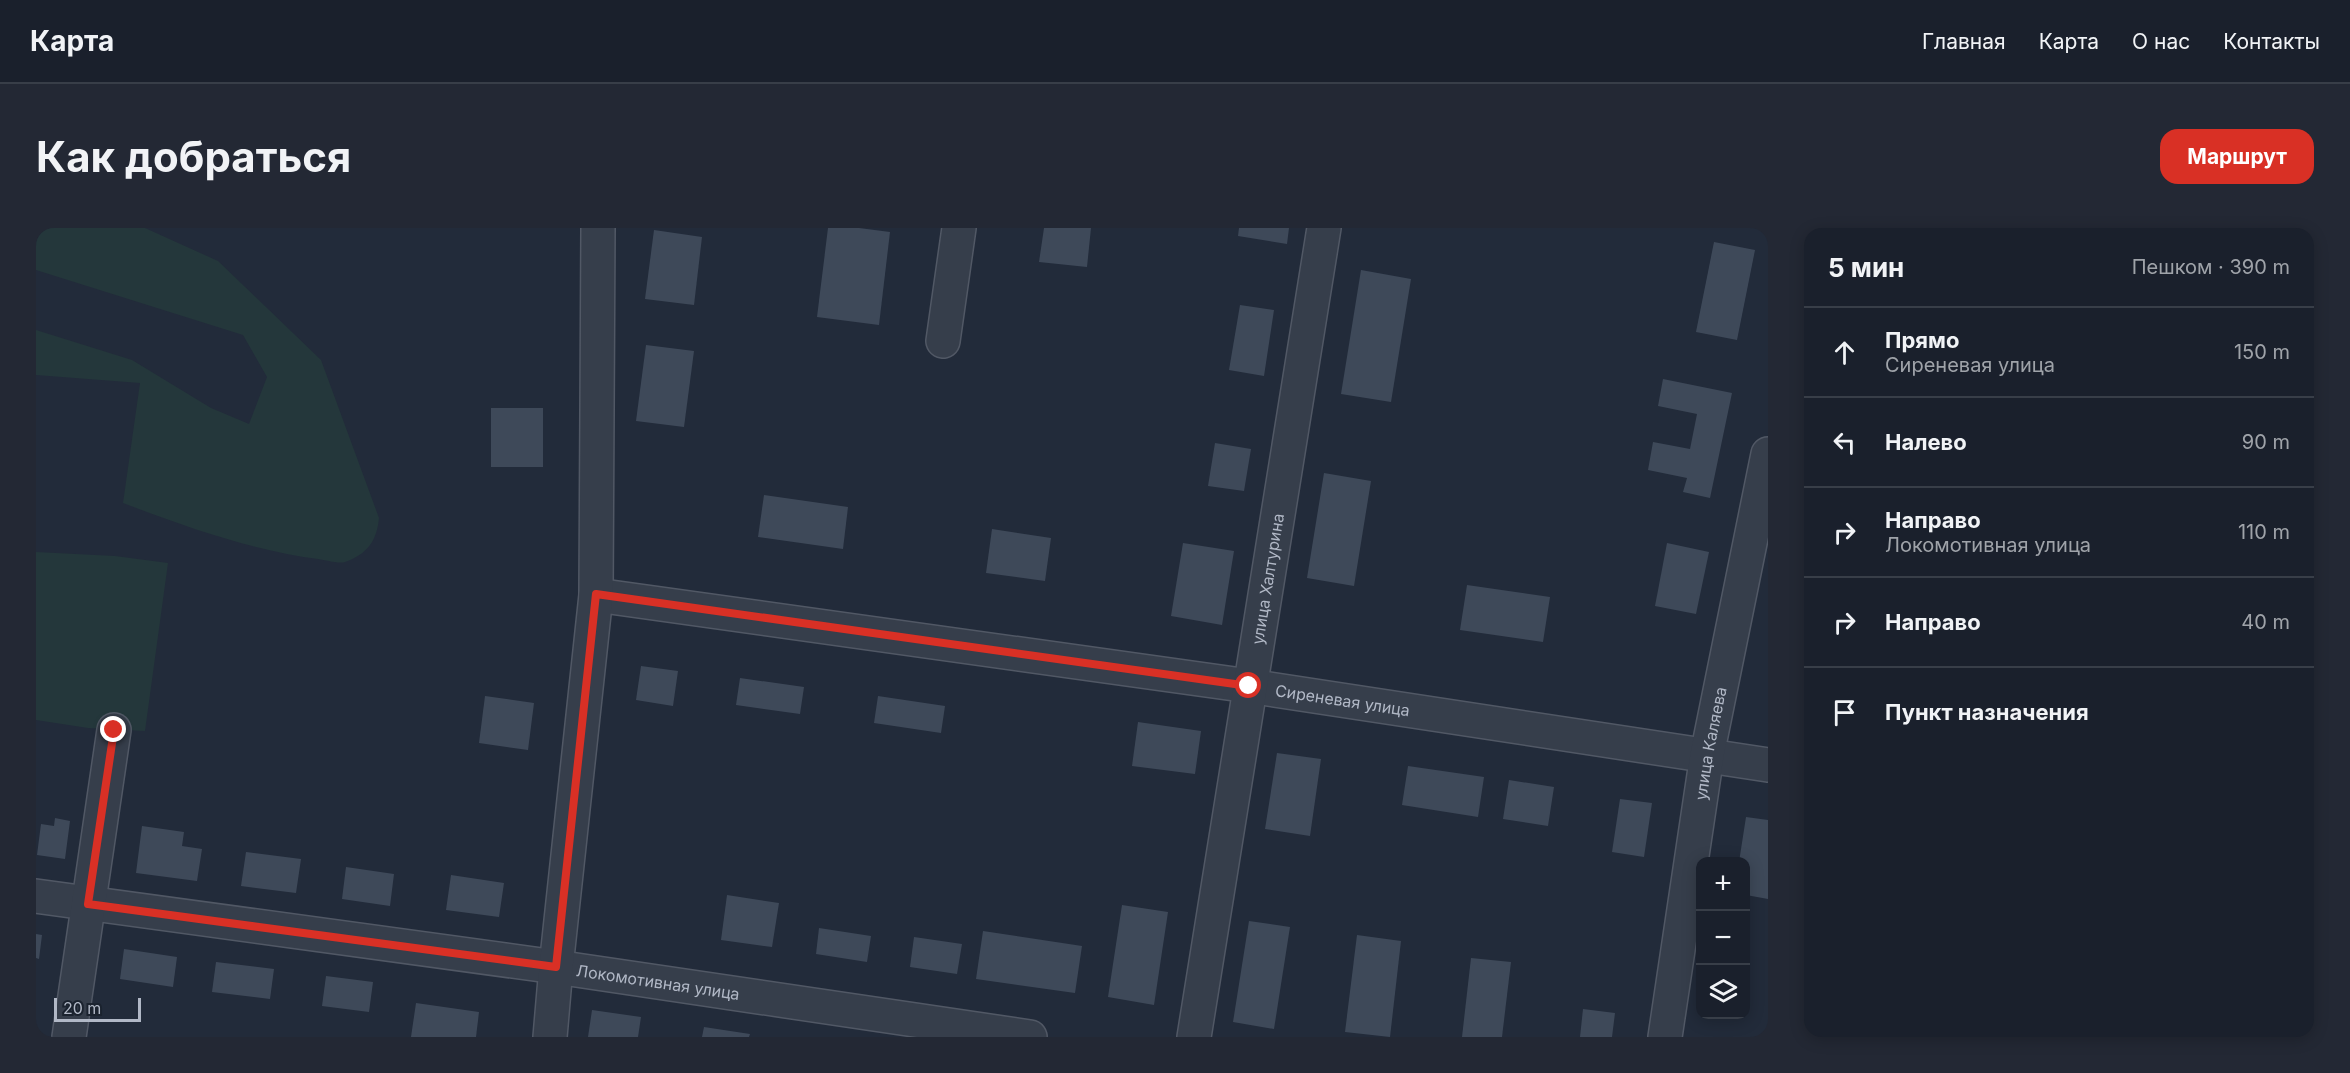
<!DOCTYPE html>
<html lang="ru">
<head>
<meta charset="utf-8">
<style>
  :root { --surface:#1a202c; --page:#232834; --text:#f1f3f6; --muted:#9fa3a9; --line:#383e48; --accent:#d93025 }
  body { margin:0; font-family:Inter,sans-serif; background:var(--page); color:var(--text) }
  .controls { position:absolute; right:18px; bottom:18px; display:grid; overflow:hidden; border-radius:12px; box-shadow:0 3px 15px #0003 }
  .controls button { width:54px; height:54px; display:grid; place-items:center; padding:0; border:0; border-bottom:2px solid var(--line); background:var(--surface); color:var(--text); font:30px sans-serif }
  .scale { position:absolute; left:18px; bottom:15px; width:87px; box-sizing:border-box; padding-left:6px; border:3px solid #b1b8c6; border-top:0; font-size:16px; line-height:21px; white-space:nowrap; color:#b1b8c6; -webkit-text-stroke:4px #1b232f; paint-order:stroke }
  .stop { position:absolute; width:18px; height:18px; margin:-14px; border:4px solid #d93025; border-radius:50%; background:#fff }
  .stop.end { background:#d93025; border-color:#fff; box-shadow:0 2px 6px #0008 }
  .list { margin:0; padding:0; list-style:none }
  h2 { display:flex; justify-content:space-between; align-items:center; height:78px; margin:0; padding:0 24px; font-size:26px }
  h2 small { font-size:20px; font-weight:400; color:var(--muted) }
  .list li { display:grid; grid-template-columns:39px 1fr auto; gap:18px; align-items:center; box-sizing:border-box; height:90px; padding:0 24px; border-top:2px solid var(--line) }
  .list b { display:block; font-size:22px; white-space:nowrap }
  .list p { margin:0; font-size:20px; white-space:nowrap; color:var(--muted) }
  .list em { font-size:20px; font-style:normal; color:var(--muted) }
  .icon { flex:none; width:33px; height:33px; fill:none; stroke:currentColor; stroke-width:2; stroke-linecap:round; stroke-linejoin:round }
  .map { position:relative; flex:none; width:1732px; height:809px; overflow:hidden; border-radius:18px }
  header { display:flex; align-items:center; gap:36px; box-sizing:border-box; height:84px; padding:0 30px; background:var(--surface); border-bottom:2px solid var(--line) }
  header strong { font-size:28px }
  nav { display:flex; gap:33px; margin-inline-start:auto; font-size:21px }
  .intro { display:flex; align-items:center; justify-content:space-between; box-sizing:border-box; height:144px; padding:0 36px }
  h1 { margin:0; font-size:42px }
  .button { padding:15px 27px; border-radius:18px; background:var(--accent); color:#fff; font-size:21px; font-weight:700 }
  main { display:flex; gap:36px; padding:0 36px }
  aside { flex:1; background:var(--surface); border-radius:18px; box-shadow:0 3px 15px #0003 }
  .map>svg:first-child { display:block }
  .green { fill:#24373b }
  .building { fill:#3e4959 }
  .lines { fill:none; stroke-linecap:round; stroke-linejoin:round }
  .minor-casing { stroke:#515865; stroke-width:36 }
  .minor { stroke:#363e4b; stroke-width:33 }
  .route { stroke:#d93025; stroke-width:8 }
  .labels { text-anchor:middle; dominant-baseline:central; stroke-width:5; stroke-linejoin:round; paint-order:stroke }
  .street-label { font-size:16px; fill:#b1b8c6; stroke:#1b232f }
</style>
</head>
<body>
<header>
<strong>Карта</strong>
<nav><a>Главная</a><a>Карта</a><a>О нас</a><a>Контакты</a></nav>
</header>
<div class="intro"><h1>Как добраться</h1><a class="button">Маршрут</a></div>
<main>
<div class="map">
<svg width="1732" height="809" viewBox="0 0 1732 809">
  <rect width="100%" height="100%" fill="#222b3a"/>
  <g class="green">
    <path d="M 0,0 L 109,0 L 182,33 L 285,132 L 343,290 C 341,312 332,326 309,334 C 302,336 290,332 282,331 C 215,322 150,299 87,275 L 104,155 L 0,147 L 0,102 L 96,132 L 175,180 L 213,196 L 231,149 L 207,107 L 0,42 Z"/>
    <polygon points="0,324 79,328 132,335 109,503 52,500 0,492"/>
  </g>
  <g class="building">
    <polygon points="792,0 823,0 854,4 843,97 781,89"/>
    <polygon points="1008,0 1055,0 1051,39 1003,34"/>
    <polygon points="1203,0 1253,0 1251,16 1202,8"/>
    <polygon points="618,2 666,9 658,77 609,71"/>
    <polygon points="1678,14 1719,22 1701,112 1660,104"/>
    <polygon points="1325,42 1375,51 1355,174 1305,166"/>
    <polygon points="1204,77 1238,82 1228,148 1193,142"/>
    <polygon points="610,117 658,123 648,199 600,193"/>
    <polygon points="1627,151 1696,165 1674,270 1647,264 1651,250 1612,242 1617,214 1654,221 1661,186 1622,178"/>
    <rect x="455" y="180" width="52" height="59"/>
    <polygon points="1179,215 1215,221 1208,263 1172,258"/>
    <polygon points="1288,245 1335,253 1318,358 1271,350"/>
    <polygon points="728,267 812,279 807,321 722,309"/>
    <polygon points="956,301 1015,310 1009,353 950,345"/>
    <polygon points="1147,315 1198,323 1186,397 1135,388"/>
    <polygon points="1631,315 1673,324 1660,386 1619,378"/>
    <polygon points="1431,357 1514,369 1507,414 1424,402"/>
    <polygon points="605,438 642,443 637,478 600,472"/>
    <polygon points="704,450 768,459 764,486 700,477"/>
    <polygon points="449,468 498,475 492,522 443,515"/>
    <polygon points="842,468 909,478 905,505 838,495"/>
    <polygon points="1102,494 1165,503 1159,546 1096,538"/>
    <polygon points="1241,525 1285,531 1274,608 1229,601"/>
    <polygon points="1372,538 1448,549 1442,589 1366,577"/>
    <polygon points="1473,552 1518,559 1512,598 1467,591"/>
    <polygon points="1584,571 1616,575 1608,629 1576,624"/>
    <polygon points="1710,589 1732,592 1732,671 1710,667 1710,634 1703,634"/>
    <polygon points="19,590 34,593 29,631 1,627 5,596 18,598"/>
    <polygon points="106,598 148,604 146,618 166,621 161,653 100,645"/>
    <polygon points="210,624 265,631 260,665 205,658"/>
    <polygon points="310,639 358,646 354,678 306,671"/>
    <polygon points="415,647 468,655 463,689 410,682"/>
    <polygon points="691,667 743,675 736,719 685,712"/>
    <polygon points="1086,677 1132,684 1118,777 1072,769"/>
    <polygon points="1213,693 1254,699 1238,801 1197,794"/>
    <polygon points="783,700 835,708 831,734 780,726"/>
    <polygon points="947,703 1046,718 1039,765 940,751"/>
    <polygon points="0,706 6,707 3,731 0,730"/>
    <polygon points="1321,707 1365,713 1354,809 1309,804"/>
    <polygon points="878,709 926,716 921,746 874,739"/>
    <polygon points="88,721 141,729 137,759 84,751"/>
    <polygon points="1435,730 1475,734 1466,809 1426,809"/>
    <polygon points="180,734 238,741 234,771 176,764"/>
    <polygon points="290,748 337,754 333,784 286,778"/>
    <polygon points="380,775 443,784 440,809 375,809"/>
    <polygon points="1547,781 1579,785 1576,809 1544,809"/>
    <polygon points="556,782 605,789 602,809 552,809"/>
    <polygon points="668,799 714,806 713,809 666,809"/>
  </g>
  <g class="lines">
    <defs>
      <g id="minor">
        <polyline points="907,113 923,0"/>
        <path id="s1" d="M 560,367 L 1213,458 L 1732,537"/>
        <path id="s2" d="M 0,668 L 520,739 L 994,809"/>
        <polyline points="33,809 78,502"/>
        <polyline points="514,809 520,739 560,367 562,0"/>
        <path id="s3" d="M 1158,809 L 1288,0"/>
        <path id="s4" d="M 1629,809 L 1671,527 L 1732,226"/>
      </g>
    </defs>
    <use href="#minor" class="minor-casing"/>
    <use href="#minor" class="minor"/>
  </g>
  <g class="lines">
    <polyline class="route" points="78,502 52,676 520,739 560,366 1213,458"/>
  </g>
  <g class="labels">
    <g class="street-label">
      <text stroke="none"><textPath href="#s3" startOffset="464">улица Халтурина</textPath></text>
      <text stroke="none"><textPath href="#s1" startOffset="754">Сиреневая улица</textPath></text>
      <text stroke="none"><textPath href="#s4" startOffset="297">улица Каляева</textPath></text>
      <text stroke="none"><textPath href="#s2" startOffset="628">Локомотивная улица</textPath></text>
    </g>
  </g>
</svg>
<div class="controls">
<button>+</button>
<button>−</button>
<button><svg class="icon" aria-label="layers" viewBox="0 0 24 24"><path d="M12 4l9 5-9 5-9-5zM3 14l9 5 9-5"/></svg></button>
</div>
<div class="scale">20 m</div>
<div class="stop" style="left:1213px;top:458px"></div>
<div class="stop end" style="left:78px;top:502px"></div>
</div>
<aside>
<h2>5 мин<small>Пешком · 390 m</small></h2>
<ul class="list">
<li><svg class="icon" aria-label="ahead" viewBox="0 0 24 24"><path d="M12 20V5M6 11l6-6 6 6"/></svg><div><b>Прямо</b><p>Сиреневая улица</p></div><em>150 m</em></li>
<li><svg class="icon" aria-label="left" viewBox="0 0 24 24"><path d="M17 20v-9H6M10 6l-5 5 5 5"/></svg><div><b>Налево</b></div><em>90 m</em></li>
<li><svg class="icon" aria-label="right" viewBox="0 0 24 24"><path d="M7 20v-9h11M14 6l5 5-5 5"/></svg><div><b>Направо</b><p>Локомотивная улица</p></div><em>110 m</em></li>
<li><svg class="icon" aria-label="right" viewBox="0 0 24 24"><path d="M7 20v-9h11M14 6l5 5-5 5"/></svg><div><b>Направо</b></div><em>40 m</em></li>
<li><svg class="icon" aria-label="arrive" viewBox="0 0 24 24"><path d="M6 21V4h12l-3 4 3 4H6"/></svg><div><b>Пункт назначения</b></div></li>
</ul>
</aside>
</main>
</body>
</html>
